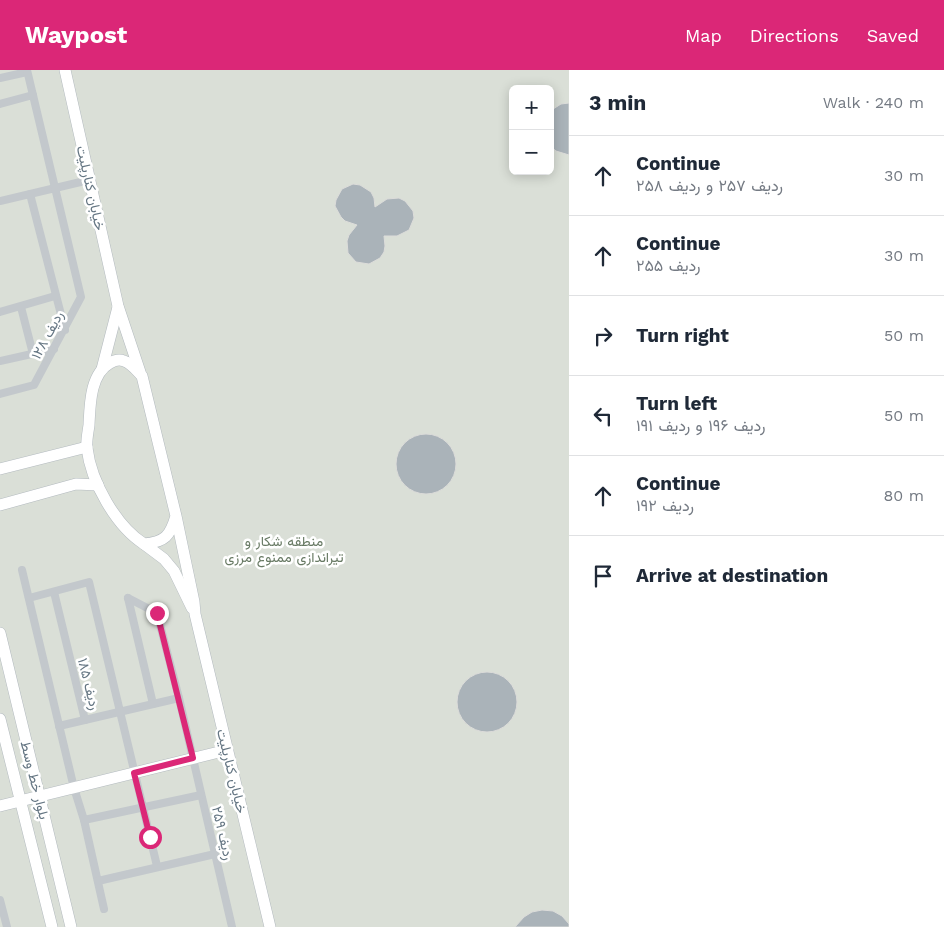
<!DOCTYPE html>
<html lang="en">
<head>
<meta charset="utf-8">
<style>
  :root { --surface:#fff; --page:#f6f6f7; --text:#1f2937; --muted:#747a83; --line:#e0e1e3; --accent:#db2777 }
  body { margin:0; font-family:"Work Sans",Vazirmatn,sans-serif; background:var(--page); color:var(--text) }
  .controls { position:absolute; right:15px; top:15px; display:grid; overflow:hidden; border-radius:8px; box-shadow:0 2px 12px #0003 }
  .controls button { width:45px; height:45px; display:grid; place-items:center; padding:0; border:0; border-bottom:1px solid var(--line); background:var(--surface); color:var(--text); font:25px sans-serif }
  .stop { position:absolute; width:15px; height:15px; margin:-11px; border:4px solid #db2777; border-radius:50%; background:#fff }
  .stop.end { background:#db2777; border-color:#fff; box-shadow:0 1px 5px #0008 }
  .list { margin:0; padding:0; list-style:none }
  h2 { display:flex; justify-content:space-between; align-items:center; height:65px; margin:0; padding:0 20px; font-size:21px }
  h2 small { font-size:16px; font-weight:400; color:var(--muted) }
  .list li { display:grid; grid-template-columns:32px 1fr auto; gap:15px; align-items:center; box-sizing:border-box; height:80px; padding:0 20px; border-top:1px solid var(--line) }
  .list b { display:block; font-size:19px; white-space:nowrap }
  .list p { margin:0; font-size:16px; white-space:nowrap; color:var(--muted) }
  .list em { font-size:16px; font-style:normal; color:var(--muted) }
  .icon { flex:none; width:28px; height:28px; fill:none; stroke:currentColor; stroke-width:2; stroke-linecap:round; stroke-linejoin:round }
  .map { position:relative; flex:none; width:569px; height:857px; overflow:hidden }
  header { display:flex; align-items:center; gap:30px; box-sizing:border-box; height:70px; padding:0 25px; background:var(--accent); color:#fff }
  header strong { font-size:24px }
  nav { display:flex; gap:28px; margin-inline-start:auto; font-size:18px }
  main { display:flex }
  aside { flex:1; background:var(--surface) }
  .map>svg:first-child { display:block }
  .green { fill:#dadfd7; fill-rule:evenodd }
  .building { fill:#aab3b9; stroke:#dcdcda }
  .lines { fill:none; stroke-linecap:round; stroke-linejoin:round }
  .secondary-casing { stroke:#b3babf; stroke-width:12 }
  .street { stroke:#c3c8cc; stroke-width:8 }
  .secondary { stroke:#fff; stroke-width:11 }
  .route { stroke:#db2777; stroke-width:6 }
  .labels { text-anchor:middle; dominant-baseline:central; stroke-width:5; stroke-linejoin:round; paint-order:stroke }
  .street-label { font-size:14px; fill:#657683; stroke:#fff }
  .park-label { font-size:14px; fill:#687a64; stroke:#fff }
</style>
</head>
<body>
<header>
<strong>Waypost</strong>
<nav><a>Map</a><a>Directions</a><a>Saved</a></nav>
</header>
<main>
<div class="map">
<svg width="569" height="857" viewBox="0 0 569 857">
  <rect width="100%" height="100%" fill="#fafaf8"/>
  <path class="green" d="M 0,0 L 569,0 L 569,857 L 0,857 ZM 513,19 L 550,19 L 550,101 L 513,101 Z"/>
  <g class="building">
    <polygon points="569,33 569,85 556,81 550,76 550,41 561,34"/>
    <polygon points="353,114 360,115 371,122 374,128 375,137 387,129 399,128 405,131 413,141 414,148 409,160 397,166 384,166 385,176 384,182 380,188 369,194 356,192 348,183 347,171 349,165 357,155 345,151 341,147 335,136 336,130 342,119"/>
    <circle cx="426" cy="394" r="30"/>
    <circle cx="487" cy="632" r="30"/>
    <polygon points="542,840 553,841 562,846 569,854 569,857 515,857 524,847 532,842"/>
  </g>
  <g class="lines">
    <defs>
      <g id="secondary">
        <polyline points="65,0 118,236 140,302"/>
        <polyline points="102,299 118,237"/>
        <polyline points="0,399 87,377"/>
        <polyline points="0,435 76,414 98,415"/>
        <path d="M 176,446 C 170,466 165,472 144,474 C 116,456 91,412 87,378 C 86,371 88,363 89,355 C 90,335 90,304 110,293 C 115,290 119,289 124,291 C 131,293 137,301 142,306 L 176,446 L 194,532 L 195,544 L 270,857"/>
        <polyline points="144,474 164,489 174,501 192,538"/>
        <polyline points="0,563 71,857"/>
        <polyline points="0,649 52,857"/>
        <polyline points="0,736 227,680"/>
      </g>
    </defs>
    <use href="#secondary" class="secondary-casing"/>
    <g class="street">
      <polyline points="0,8 27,2"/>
      <polyline points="0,34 33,25"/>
      <polyline points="30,124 65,260"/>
      <polyline points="0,131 89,110"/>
      <polyline points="21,237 33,284"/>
      <polyline points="0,242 55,226"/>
      <polyline points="0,291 54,279"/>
      <polyline points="0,324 34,315 81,227 27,0"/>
      <polyline points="22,500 74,718 84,750 104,839"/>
      <polyline points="54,522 85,650"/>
      <polyline points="29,528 89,512 157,796"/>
      <polyline points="128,528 157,543 179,628 232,857"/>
      <polyline points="128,528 153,634"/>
      <polyline points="59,656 179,628"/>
      <polyline points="84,750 201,725"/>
      <polyline points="98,811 215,784"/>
      <polyline points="0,830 7,857"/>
    </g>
    <use href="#secondary" class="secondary"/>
  </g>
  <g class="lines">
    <polyline class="route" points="150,767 134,703 193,688 157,543"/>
  </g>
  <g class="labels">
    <g class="street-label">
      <text transform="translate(91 118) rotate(77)">خیابان کنارپلیت</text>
      <text transform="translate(47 265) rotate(-62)">ردیف ۱۲۸</text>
      <text transform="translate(89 614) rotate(76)">ردیف ۱۸۵</text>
      <text transform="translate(232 701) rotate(76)">خیابان کنارپلیت</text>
      <text transform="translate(35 710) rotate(76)">بلوار خط وسط</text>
      <text transform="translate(223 763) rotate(77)">ردیف ۲۵۹</text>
    </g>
    <g class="park-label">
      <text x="284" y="471">منطقه شکار و<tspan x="284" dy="16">تیراندازی ممنوع مرزی</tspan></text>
    </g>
  </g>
</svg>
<div class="controls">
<button>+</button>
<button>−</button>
</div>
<div class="stop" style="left:150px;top:767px"></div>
<div class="stop end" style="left:157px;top:543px"></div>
</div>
<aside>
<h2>3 min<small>Walk · 240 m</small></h2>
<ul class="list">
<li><svg class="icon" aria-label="ahead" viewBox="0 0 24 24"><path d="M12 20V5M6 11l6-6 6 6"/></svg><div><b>Continue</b><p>ردیف ۲۵۷ و ردیف ۲۵۸</p></div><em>30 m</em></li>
<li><svg class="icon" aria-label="ahead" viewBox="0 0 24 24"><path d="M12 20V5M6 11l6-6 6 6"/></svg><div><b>Continue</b><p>ردیف ۲۵۵</p></div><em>30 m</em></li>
<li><svg class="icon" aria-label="right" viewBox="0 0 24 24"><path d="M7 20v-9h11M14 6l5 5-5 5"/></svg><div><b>Turn right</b></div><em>50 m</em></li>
<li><svg class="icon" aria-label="left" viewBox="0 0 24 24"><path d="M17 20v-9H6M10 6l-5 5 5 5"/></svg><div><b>Turn left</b><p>ردیف ۱۹۶ و ردیف ۱۹۱</p></div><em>50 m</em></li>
<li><svg class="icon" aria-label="ahead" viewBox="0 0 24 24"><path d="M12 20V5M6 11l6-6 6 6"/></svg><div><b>Continue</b><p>ردیف ۱۹۲</p></div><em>80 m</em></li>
<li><svg class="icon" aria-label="arrive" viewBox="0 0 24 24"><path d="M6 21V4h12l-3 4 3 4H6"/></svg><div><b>Arrive at destination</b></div></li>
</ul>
</aside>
</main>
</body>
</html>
